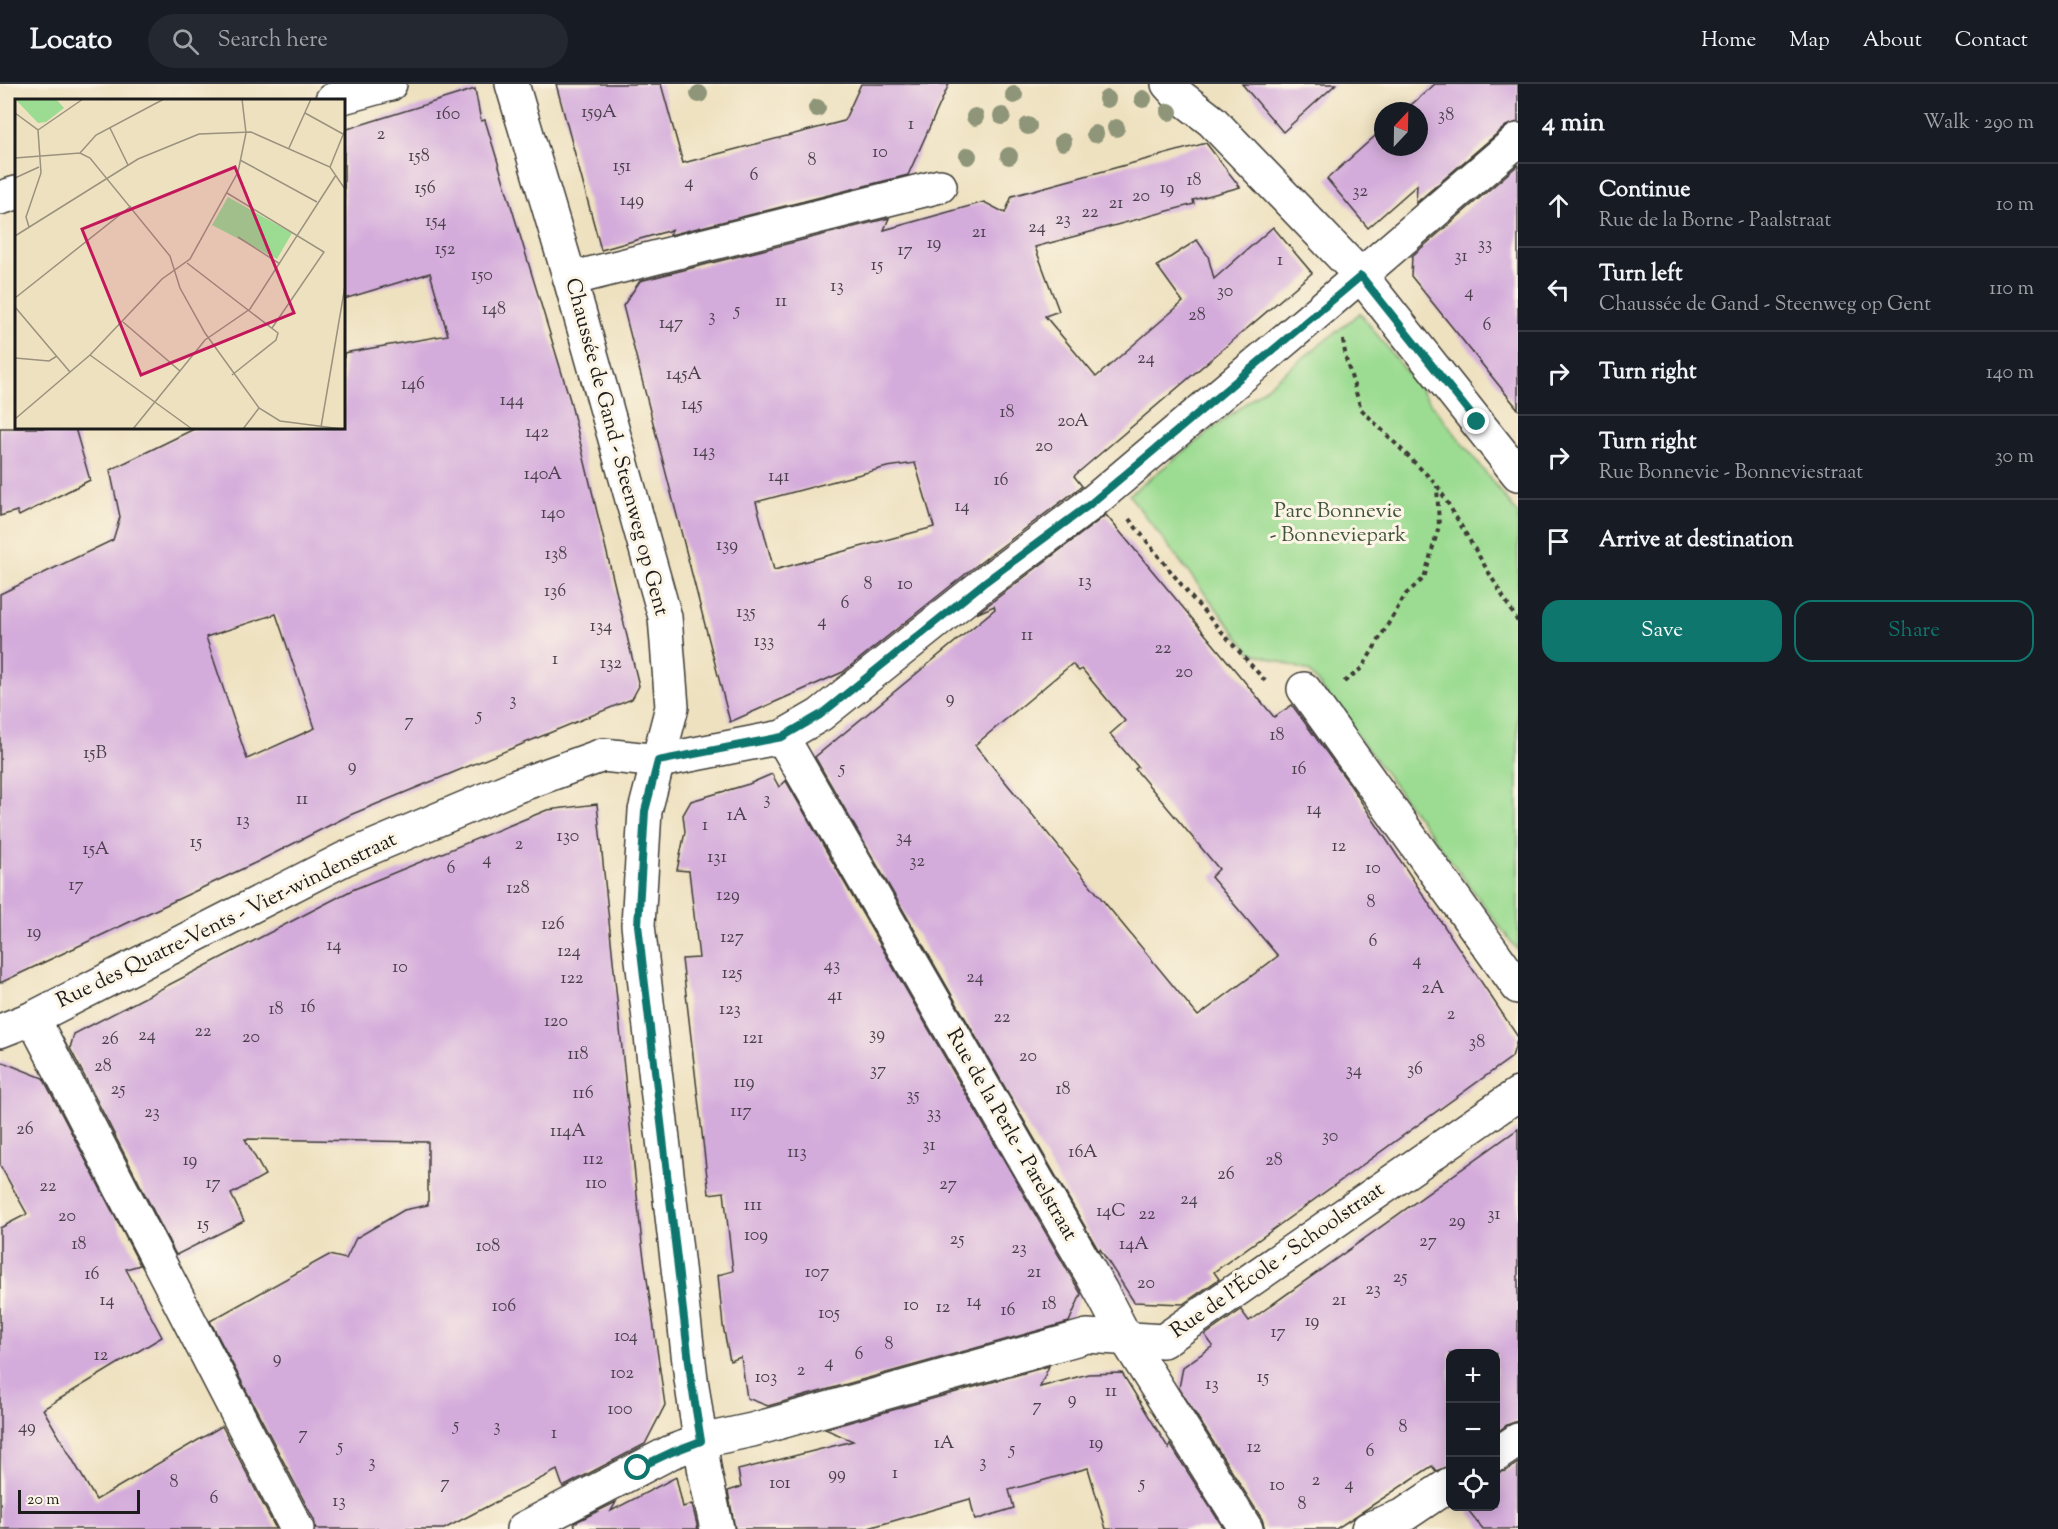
<!DOCTYPE html>
<html lang="en">
<head>
<meta charset="utf-8">
<style>
  :root { --surface:#171b24; --page:#242831; --text:#f1f3f6; --muted:#9ea1a6; --line:#363941; --accent:#0f766e }
  body { margin:0; font-family:"Sorts Mill Goudy",serif; background:var(--page); color:var(--text) }
  .controls { position:absolute; right:18px; bottom:18px; display:grid; overflow:hidden; border-radius:12px; box-shadow:0 3px 15px #0003 }
  .controls button { width:54px; height:54px; display:grid; place-items:center; padding:0; border:0; border-bottom:2px solid var(--line); background:var(--surface); color:var(--text); font:30px sans-serif }
  .compass { position:absolute; left:1374px; top:18px; width:54px; height:54px; border-radius:50%; background:var(--surface); box-shadow:0 3px 15px #0003; rotate:22deg }
  .scale { position:absolute; left:18px; bottom:15px; width:122px; box-sizing:border-box; padding-left:6px; border:3px solid #1c1c1c; border-top:0; font-size:16px; line-height:21px; white-space:nowrap; color:#1c1c1c; -webkit-text-stroke:4px #fcf5e5; paint-order:stroke }
  .stop { position:absolute; width:18px; height:18px; margin:-14px; border:4px solid #0f766e; border-radius:50%; background:#fff }
  .stop.end { background:#0f766e; border-color:#fff; box-shadow:0 2px 6px #0008 }
  .list { margin:0; padding:0; list-style:none }
  h2 { display:flex; justify-content:space-between; align-items:center; height:78px; margin:0; padding:0 24px; font-size:26px }
  h2 small { font-size:20px; font-weight:400; color:var(--muted) }
  .list li { display:grid; grid-template-columns:39px 1fr auto; gap:18px; align-items:center; box-sizing:border-box; height:84px; padding:0 24px; border-top:2px solid var(--line) }
  .list b { display:block; font-size:22px; white-space:nowrap }
  .list p { margin:0; font-size:20px; white-space:nowrap; color:var(--muted) }
  .list em { font-size:20px; font-style:normal; color:var(--muted) }
  .actions { display:flex; gap:12px; padding:18px 24px }
  .actions a { flex:1; padding:14px 0; border:2px solid var(--accent); border-radius:18px; text-align:center; font-size:21px; color:var(--accent) }
  .actions .main { background:var(--accent); color:#fff }
  .icon { flex:none; width:33px; height:33px; fill:none; stroke:currentColor; stroke-width:2; stroke-linecap:round; stroke-linejoin:round }
  .map { position:relative; flex:none; width:1518px; height:1445px; overflow:hidden }
  header { display:flex; align-items:center; gap:36px; box-sizing:border-box; height:84px; padding:0 30px; background:var(--surface); border-bottom:2px solid var(--line) }
  header strong { font-size:28px }
  nav { display:flex; gap:33px; margin-inline-start:auto; font-size:21px }
  .search { width:420px; height:54px; background:var(--page); display:flex; align-items:center; gap:15px; box-sizing:border-box; padding:0 21px; border-radius:33px; color:var(--muted); font-size:22px }
  main { display:flex }
  aside { flex:1; background:var(--surface) }
  .map>svg:first-child { display:block }
  .green { fill:#9cdc92; stroke:#5c7c57; stroke-width:1.5 }
  .building { fill:#d4acdb; fill-rule:evenodd }
  .lines { fill:none; stroke-linecap:round; stroke-linejoin:round }
  .minor-casing { stroke:#3c3a35; stroke-width:36 }
  .path { stroke:#3c3a35; stroke-width:4; stroke-dasharray:4.5 4.5; stroke-linecap:butt }
  .minor { stroke:#fff; stroke-width:33 }
  .tree { fill:#8f9579 }
  .route { stroke:#0f766e; stroke-width:8 }
  .labels { text-anchor:middle; dominant-baseline:central; stroke-width:6; stroke-linejoin:round; paint-order:stroke }
  .number-label { font-size:18px; fill:#4a404c }
  .street-label { font-size:21px; fill:#1c1c1c; stroke:#fcf5e5 }
  .park-label { font-size:21px; fill:#42563f; stroke:#fcf5e5 }
  .inset-road { fill:none; stroke:#9a927e; stroke-width:1.5 }
  .view { fill:#c2185b; fill-opacity:0.15; stroke:#c2185b; stroke-width:3 }
  .inset-edge { fill:none; stroke:#1c1c1c; stroke-width:3 }
</style>
</head>
<body>
<header>
<strong>Locato</strong>
<div class="search"><svg class="icon" aria-label="search" viewBox="0 0 24 24"><circle cx="10" cy="10" r="6"/><path d="M15 15l6 6"/></svg>Search here</div>
<nav><a>Home</a><a>Map</a><a>About</a><a>Contact</a></nav>
</header>
<main>
<div class="map">
<svg width="1518" height="1445" viewBox="0 0 1518 1445">
  <rect width="100%" height="100%" fill="#fcf5e5"/>
  <filter id="ink" filterUnits="userSpaceOnUse"><feTurbulence type="fractalNoise" baseFrequency=".0167" numOctaves="2"/><feDisplacementMap in="SourceGraphic" scale="12" xChannelSelector="R" yChannelSelector="G"/><feConvolveMatrix kernelMatrix="1 2 1 2 8 2 1 2 1" color-interpolation-filters="sRGB"/></filter>
  <filter id="wash" filterUnits="userSpaceOnUse"><feTurbulence type="fractalNoise" baseFrequency=".008" numOctaves="4" result="noise"/><feDisplacementMap in="SourceGraphic" scale="24" xChannelSelector="R" yChannelSelector="G"/><feGaussianBlur stdDeviation="1.35" result="paint"/><feColorMatrix in="noise" values="0 0 0 0 0 0 0 0 0 0 0 0 0 0 0 0 0 1.4 0 .05"/><feComposite in="paint" operator="in"/></filter>
  <g filter="url(#wash)">
    <rect width="100%" height="100%" fill="#eee1c0"/>
    <polygon class="green" points="1360,229 1518,430 1518,867 1309,587 1250,568 1129,411"/>
    <g id="blocks">
      <g class="building">
        <polygon points="556,0 661,0 683,79 844,37 861,0 949,0 908,91 670,151 672,146 601,166"/>
        <polygon points="1242,0 1336,0 1283,48"/>
        <polygon points="1435,0 1518,0 1518,38 1506,42 1416,119 1417,101 1368,144 1327,95 1383,45 1383,63 1419,63 1419,27 1404,27"/>
        <path d="M 475,5 L 481,37 L 485,36 L 570,316 L 639,602 L 632,615 L 350,731 L 257,778 L 0,899 L 0,510 L 113,456 L 120,433 L 110,386 L 196,344 L 344,344 L 344,269 L 448,251 L 430,189 L 344,215 L 344,46 ZM 276,530 L 315,644 L 247,675 L 206,553 Z"/>
        <path d="M 1206,59 L 1240,103 L 1193,116 L 1194,120 L 1035,163 L 1059,227 L 1045,232 L 1096,293 L 1183,218 L 1157,182 L 1197,156 L 1208,172 L 1214,195 L 1273,143 L 1312,189 L 1074,392 L 1082,402 L 973,484 L 843,588 L 730,638 L 623,222 L 640,197 L 889,134 L 884,146 L 984,118 L 1005,129 L 1012,112 ZM 915,379 L 934,443 L 774,486 L 756,418 L 887,383 Z"/>
        <polygon points="1518,81 1518,325 1411,192 1412,172"/>
        <polygon points="0,344 75,344 90,396 19,432 17,427 0,432"/>
        <path d="M 1106,431 L 1274,633 L 1292,621 L 1348,698 L 1518,953 L 1512,973 L 1214,1188 L 1219,1195 L 1183,1220 L 1134,1218 L 1100,1165 L 1099,1167 L 815,673 L 995,525 L 994,522 L 976,530 ZM 1072,580 L 1079,587 L 1082,585 L 1125,637 L 1110,650 L 1138,683 L 1135,685 L 1219,785 L 1211,793 L 1278,872 L 1198,932 L 975,661 Z"/>
        <polygon points="772,690 779,703 786,697 1081,1210 1069,1238 768,1322 747,1314 741,1273 730,1277 723,1242 718,1191 733,1187 724,1108 709,1110 682,875 699,874 689,787 677,786 685,748 683,731 691,717 749,700"/>
        <polygon points="597,720 642,1160 665,1321 645,1360 563,1403 557,1386 444,1445 316,1445 314,1436 210,1237 329,1171 346,1175 356,1154 404,1126 428,1121 428,1058 245,1055 265,1091 231,1110 244,1137 176,1171 70,964 74,950 352,806 547,726"/>
        <polygon points="0,977 43,994 140,1181 126,1185 162,1253 43,1325 96,1416 222,1342 276,1445 0,1445 0,1144 27,1130 0,1081"/>
        <polygon points="1518,1045 1518,1337 1507,1341 1496,1349 1496,1269 1450,1269 1450,1382 1436,1387 1432,1382 1336,1445 1265,1445 1262,1435 1179,1304 1183,1283 1213,1262 1205,1251 1241,1226 1249,1237"/>
        <polygon points="1049,1282 1040,1303 1088,1290 1122,1289 1169,1365 1170,1360 1224,1445 1106,1445 1088,1384 1009,1406 1014,1424 975,1436 970,1415 865,1445 735,1445 728,1407 741,1403 738,1386 853,1357 825,1345"/>
        <polygon points="1518,1379 1518,1445 1483,1445 1465,1422 1496,1422 1496,1389 1506,1387"/>
        <polygon points="676,1393 683,1423 692,1420 698,1445 576,1445 574,1439 616,1418 611,1427"/>
      </g>
    </g>
  </g>
  <g filter="url(#ink)">
    <use href="#blocks" fill-opacity="0" stroke="#3c3a35" stroke-width="1.5"/>
    <g class="lines">
      <defs>
        <g id="minor">
          <polyline points="512,0 570,195 665,533 672,623 645,727 638,841 691,1295 705,1389 717,1445"/>
          <polyline points="1168,0 1177,10 1212,37 1361,192 1518,390"/>
          <polyline points="332,16 390,0"/>
          <polyline points="0,114 16,109"/>
          <polyline points="570,195 940,102"/>
          <polyline points="1304,605 1518,903"/>
          <polyline points="782,653 1101,1207 1125,1253 1246,1445"/>
          <polyline points="33,934 297,1445"/>
          <polyline points="0,947 33,934 344,775 517,702 603,671 659,677 782,653 820,631 985,499 1089,421 1312,233 1518,56"/>
          <polyline points="1496,1371 1518,1356"/>
          <polyline points="523,1445 671,1368 701,1357 752,1346 1087,1252 1163,1257 1518,1010"/>
          <polyline points="1368,1445 1404,1431 1450,1400"/>
        </g>
      </defs>
      <use href="#minor" class="minor-casing"/>
      <g class="path">
        <polyline points="1343,256 1346,275 1361,325 1437,401 1518,538"/>
        <polyline points="1129,435 1192,514 1267,599"/>
        <polyline points="1344,598 1362,584 1406,510 1424,494 1439,442 1437,402"/>
      </g>
      <use href="#minor" class="minor"/>
    </g>
    <g class="tree">
      <circle cx="699" cy="10" r="9"/>
      <circle cx="1014" cy="11" r="9"/>
      <circle cx="1107" cy="15" r="9"/>
      <circle cx="1143" cy="15" r="9"/>
      <circle cx="817" cy="24" r="9"/>
      <circle cx="1169" cy="28" r="9"/>
      <circle cx="1002" cy="32" r="9"/>
      <circle cx="975" cy="33" r="9"/>
      <circle cx="1028" cy="42" r="9"/>
      <circle cx="1116" cy="44" r="9"/>
      <circle cx="1095" cy="50" r="9"/>
      <circle cx="1063" cy="58" r="9"/>
      <circle cx="968" cy="72" r="9"/>
      <circle cx="1009" cy="72" r="9"/>
    </g>
  </g>
  <g class="lines" filter="url(#ink)">
    <polyline class="route" points="638,1384 672,1368 701,1357 691,1295 638,841 645,727 658,677 782,653 820,631 985,498 1089,421 1361,192 1477,338"/>
  </g>
  <g class="labels">
    <g class="number-label">
      <text x="599" y="29">159A</text>
      <text x="448" y="31">160</text>
      <text x="1446" y="32">38</text>
      <text x="911" y="41">1</text>
      <text x="381" y="51">2</text>
      <text x="880" y="69">10</text>
      <text x="419" y="73">158</text>
      <text x="812" y="77">8</text>
      <text x="622" y="83">151</text>
      <text x="754" y="92">6</text>
      <text x="1194" y="97">18</text>
      <text x="689" y="99">4</text>
      <text x="425" y="105">156</text>
      <text x="1167" y="105">19</text>
      <text x="1360" y="108">32</text>
      <text x="1141" y="113">20</text>
      <text x="632" y="117">149</text>
      <text x="1116" y="120">21</text>
      <text x="1090" y="129">22</text>
      <text x="1063" y="136">23</text>
      <text x="436" y="138">154</text>
      <text x="1037" y="144">24</text>
      <text x="979" y="149">21</text>
      <text x="934" y="160">19</text>
      <text x="1485" y="161">33</text>
      <text x="445" y="166">152</text>
      <text x="905" y="167">17</text>
      <text x="1461" y="173">31</text>
      <text x="1280" y="177">1</text>
      <text x="877" y="182">15</text>
      <text x="482" y="192">150</text>
      <text x="837" y="203">13</text>
      <text x="1225" y="208">30</text>
      <text x="1469" y="209">4</text>
      <text x="781" y="218">11</text>
      <text x="494" y="226">148</text>
      <text x="737" y="227">5</text>
      <text x="1197" y="232">28</text>
      <text x="712" y="233">3</text>
      <text x="671" y="240">147</text>
      <text x="1487" y="242">6</text>
      <text x="1146" y="275">24</text>
      <text x="684" y="291">145A</text>
      <text x="413" y="301">146</text>
      <text x="512" y="317">144</text>
      <text x="692" y="321">145</text>
      <text x="1007" y="329">18</text>
      <text x="1073" y="338">20A</text>
      <text x="537" y="349">142</text>
      <text x="1044" y="363">20</text>
      <text x="704" y="368">143</text>
      <text x="543" y="391">140A</text>
      <text x="779" y="393">141</text>
      <text x="1001" y="397">16</text>
      <text x="962" y="423">14</text>
      <text x="553" y="430">140</text>
      <text x="727" y="462">139</text>
      <text x="556" y="471">138</text>
      <text x="1085" y="498">13</text>
      <text x="868" y="501">8</text>
      <text x="905" y="501">10</text>
      <text x="555" y="508">136</text>
      <text x="845" y="520">6</text>
      <text x="746" y="529">135</text>
      <text x="822" y="538">4</text>
      <text x="601" y="543">134</text>
      <text x="1027" y="552">11</text>
      <text x="764" y="558">133</text>
      <text x="1163" y="565">22</text>
      <text x="555" y="576">1</text>
      <text x="611" y="580">132</text>
      <text x="1184" y="589">20</text>
      <text x="950" y="615">9</text>
      <text x="513" y="617">3</text>
      <text x="479" y="632">5</text>
      <text x="409" y="638">7</text>
      <text x="1277" y="652">18</text>
      <text x="95" y="670">15B</text>
      <text x="352" y="683">9</text>
      <text x="842" y="685">5</text>
      <text x="1299" y="686">16</text>
      <text x="302" y="716">11</text>
      <text x="767" y="716">3</text>
      <text x="1314" y="726">14</text>
      <text x="737" y="732">1A</text>
      <text x="243" y="737">13</text>
      <text x="705" y="742">1</text>
      <text x="568" y="753">130</text>
      <text x="904" y="754">34</text>
      <text x="196" y="759">15</text>
      <text x="519" y="761">2</text>
      <text x="1339" y="763">12</text>
      <text x="96" y="766">15A</text>
      <text x="717" y="774">131</text>
      <text x="487" y="776">4</text>
      <text x="917" y="778">32</text>
      <text x="451" y="785">6</text>
      <text x="1373" y="785">10</text>
      <text x="76" y="802">17</text>
      <text x="518" y="805">128</text>
      <text x="728" y="812">129</text>
      <text x="1371" y="819">8</text>
      <text x="553" y="841">126</text>
      <text x="34" y="849">19</text>
      <text x="732" y="854">127</text>
      <text x="1373" y="858">6</text>
      <text x="334" y="862">14</text>
      <text x="569" y="868">124</text>
      <text x="1417" y="877">4</text>
      <text x="832" y="882">43</text>
      <text x="400" y="884">10</text>
      <text x="732" y="890">125</text>
      <text x="975" y="894">24</text>
      <text x="572" y="895">122</text>
      <text x="1433" y="905">2A</text>
      <text x="835" y="912">41</text>
      <text x="308" y="924">16</text>
      <text x="276" y="926">18</text>
      <text x="730" y="926">123</text>
      <text x="1451" y="931">2</text>
      <text x="1002" y="934">22</text>
      <text x="556" y="938">120</text>
      <text x="203" y="948">22</text>
      <text x="877" y="951">39</text>
      <text x="147" y="952">24</text>
      <text x="251" y="954">20</text>
      <text x="753" y="955">121</text>
      <text x="110" y="956">26</text>
      <text x="1477" y="959">38</text>
      <text x="578" y="971">118</text>
      <text x="1028" y="973">20</text>
      <text x="103" y="983">28</text>
      <text x="1415" y="986">36</text>
      <text x="878" y="987">37</text>
      <text x="1354" y="987">34</text>
      <text x="744" y="999">119</text>
      <text x="118" y="1006">25</text>
      <text x="1063" y="1006">18</text>
      <text x="583" y="1010">116</text>
      <text x="913" y="1012">35</text>
      <text x="741" y="1028">117</text>
      <text x="152" y="1029">23</text>
      <text x="934" y="1030">33</text>
      <text x="25" y="1046">26</text>
      <text x="568" y="1048">114A</text>
      <text x="1330" y="1053">30</text>
      <text x="929" y="1062">31</text>
      <text x="797" y="1069">113</text>
      <text x="1083" y="1069">16A</text>
      <text x="593" y="1076">112</text>
      <text x="190" y="1077">19</text>
      <text x="1274" y="1077">28</text>
      <text x="1226" y="1091">26</text>
      <text x="213" y="1100">17</text>
      <text x="596" y="1100">110</text>
      <text x="948" y="1101">27</text>
      <text x="48" y="1103">22</text>
      <text x="1189" y="1116">24</text>
      <text x="753" y="1122">111</text>
      <text x="1111" y="1128">14C</text>
      <text x="1147" y="1131">22</text>
      <text x="1494" y="1131">31</text>
      <text x="67" y="1133">20</text>
      <text x="1457" y="1138">29</text>
      <text x="203" y="1141">15</text>
      <text x="756" y="1152">109</text>
      <text x="957" y="1156">25</text>
      <text x="1428" y="1158">27</text>
      <text x="79" y="1161">18</text>
      <text x="1134" y="1161">14A</text>
      <text x="488" y="1163">108</text>
      <text x="1019" y="1165">23</text>
      <text x="817" y="1189">107</text>
      <text x="1034" y="1189">21</text>
      <text x="92" y="1191">16</text>
      <text x="1400" y="1194">25</text>
      <text x="1146" y="1200">20</text>
      <text x="1373" y="1206">23</text>
      <text x="107" y="1217">14</text>
      <text x="1339" y="1217">21</text>
      <text x="974" y="1218">14</text>
      <text x="1049" y="1221">18</text>
      <text x="911" y="1222">10</text>
      <text x="504" y="1223">106</text>
      <text x="943" y="1224">12</text>
      <text x="1008" y="1227">16</text>
      <text x="829" y="1230">105</text>
      <text x="1312" y="1238">19</text>
      <text x="1278" y="1249">17</text>
      <text x="626" y="1253">104</text>
      <text x="889" y="1261">8</text>
      <text x="859" y="1271">6</text>
      <text x="101" y="1272">12</text>
      <text x="277" y="1275">9</text>
      <text x="829" y="1279">4</text>
      <text x="801" y="1287">2</text>
      <text x="622" y="1290">102</text>
      <text x="766" y="1294">103</text>
      <text x="1263" y="1294">15</text>
      <text x="1212" y="1301">13</text>
      <text x="1111" y="1308">11</text>
      <text x="1072" y="1316">9</text>
      <text x="1037" y="1323">7</text>
      <text x="620" y="1326">100</text>
      <text x="456" y="1342">5</text>
      <text x="497" y="1343">3</text>
      <text x="27" y="1344">49</text>
      <text x="1403" y="1344">8</text>
      <text x="554" y="1350">1</text>
      <text x="303" y="1351">7</text>
      <text x="944" y="1360">1A</text>
      <text x="1096" y="1360">19</text>
      <text x="340" y="1363">5</text>
      <text x="1254" y="1364">12</text>
      <text x="1012" y="1366">5</text>
      <text x="1370" y="1368">6</text>
      <text x="372" y="1379">3</text>
      <text x="983" y="1379">3</text>
      <text x="895" y="1390">1</text>
      <text x="837" y="1391">99</text>
      <text x="1316" y="1397">2</text>
      <text x="174" y="1399">8</text>
      <text x="445" y="1400">7</text>
      <text x="780" y="1400">101</text>
      <text x="1142" y="1400">5</text>
      <text x="1349" y="1401">4</text>
      <text x="1277" y="1402">10</text>
      <text x="214" y="1415">6</text>
      <text x="339" y="1418">13</text>
      <text x="1302" y="1421">8</text>
    </g>
    <g class="street-label">
      <text transform="translate(616 363) rotate(75)">Chaussée de Gand - Steenweg op Gent</text>
      <text transform="translate(227 837) rotate(-26)">Rue des Quatre-Vents - Vier-windenstraat</text>
      <text transform="translate(1011 1051) rotate(60)">Rue de la Perle - Parelstraat</text>
      <text transform="translate(1278 1177) rotate(-35)">Rue de l'École - Schoolstraat</text>
    </g>
    <g class="park-label">
      <text x="1338" y="428">Parc Bonnevie<tspan x="1338" dy="24">- Bonneviepark</tspan></text>
    </g>
  </g>
  <g transform="translate(15 15)">
    <rect width="330" height="330" fill="#eee1c0"/>
    <path d="M 0,0 L 41,0 L 49,9 L 31,23 L 23,24 ZM 213,98 L 277,134 L 262,160 L 197,126 Z" fill="#9cdc92"/>
    <path class="inset-road" d="M 0,14 L 23,31 L 26,74 L 11,118 L 14,128M 290,14 L 328,35M 95,29 L 113,66M 23,31 L 68,0M 274,49 L 296,0M 65,54 L 81,36 L 149,0M 0,59 L 65,54 L 75,59 L 155,157 L 165,189 L 190,234 L 244,309 L 265,322 L 327,330M 225,61 L 302,103M 315,68 L 330,31M 0,79 L 24,68M 212,94 L 309,153 L 257,229M 0,137 L 123,60 L 184,35 L 236,33 L 315,68 L 330,90M 223,138 L 265,165M 172,164 L 263,234 L 261,241 L 217,276M 0,199 L 116,107M 0,208 L 55,273M 108,223 L 165,272M 75,256 L 177,330M 0,259 L 34,262 L 42,257M 0,320 L 75,256 L 147,180 L 175,160 L 223,73 L 231,34 L 227,0M 306,328 L 330,187M 118,330 L 190,241 L 235,210 L 321,76M 228,330 L 244,309"/>
    <path class="view" d="M 220,68 L 279,214 L 126,276 L 67,130 Z"/>
    <rect width="330" height="330" class="inset-edge"/>
  </g>
</svg>
<div class="controls">
<button>+</button>
<button>−</button>
<button><svg class="icon" aria-label="locate" viewBox="0 0 24 24"><circle cx="12" cy="12" r="6"/><path d="M12 2v4M12 18v4M2 12h4M18 12h4"/></svg></button>
</div>
<svg class="compass" viewBox="-18 -18 36 36"><path d="M0-13l5 13h-10z" fill="#e53935"/><path d="M0 13l5-13h-10z" fill="#9ea1a6"/></svg>
<div class="scale">20 m</div>
<div class="stop" style="left:638px;top:1384px"></div>
<div class="stop end" style="left:1477px;top:338px"></div>
</div>
<aside>
<h2>4 min<small>Walk · 290 m</small></h2>
<ul class="list">
<li><svg class="icon" aria-label="ahead" viewBox="0 0 24 24"><path d="M12 20V5M6 11l6-6 6 6"/></svg><div><b>Continue</b><p>Rue de la Borne - Paalstraat</p></div><em>10 m</em></li>
<li><svg class="icon" aria-label="left" viewBox="0 0 24 24"><path d="M17 20v-9H6M10 6l-5 5 5 5"/></svg><div><b>Turn left</b><p>Chaussée de Gand - Steenweg op Gent</p></div><em>110 m</em></li>
<li><svg class="icon" aria-label="right" viewBox="0 0 24 24"><path d="M7 20v-9h11M14 6l5 5-5 5"/></svg><div><b>Turn right</b></div><em>140 m</em></li>
<li><svg class="icon" aria-label="right" viewBox="0 0 24 24"><path d="M7 20v-9h11M14 6l5 5-5 5"/></svg><div><b>Turn right</b><p>Rue Bonnevie - Bonneviestraat</p></div><em>30 m</em></li>
<li><svg class="icon" aria-label="arrive" viewBox="0 0 24 24"><path d="M6 21V4h12l-3 4 3 4H6"/></svg><div><b>Arrive at destination</b></div></li>
</ul>
<div class="actions"><a class="main">Save</a><a>Share</a></div>
</aside>
</main>
</body>
</html>
